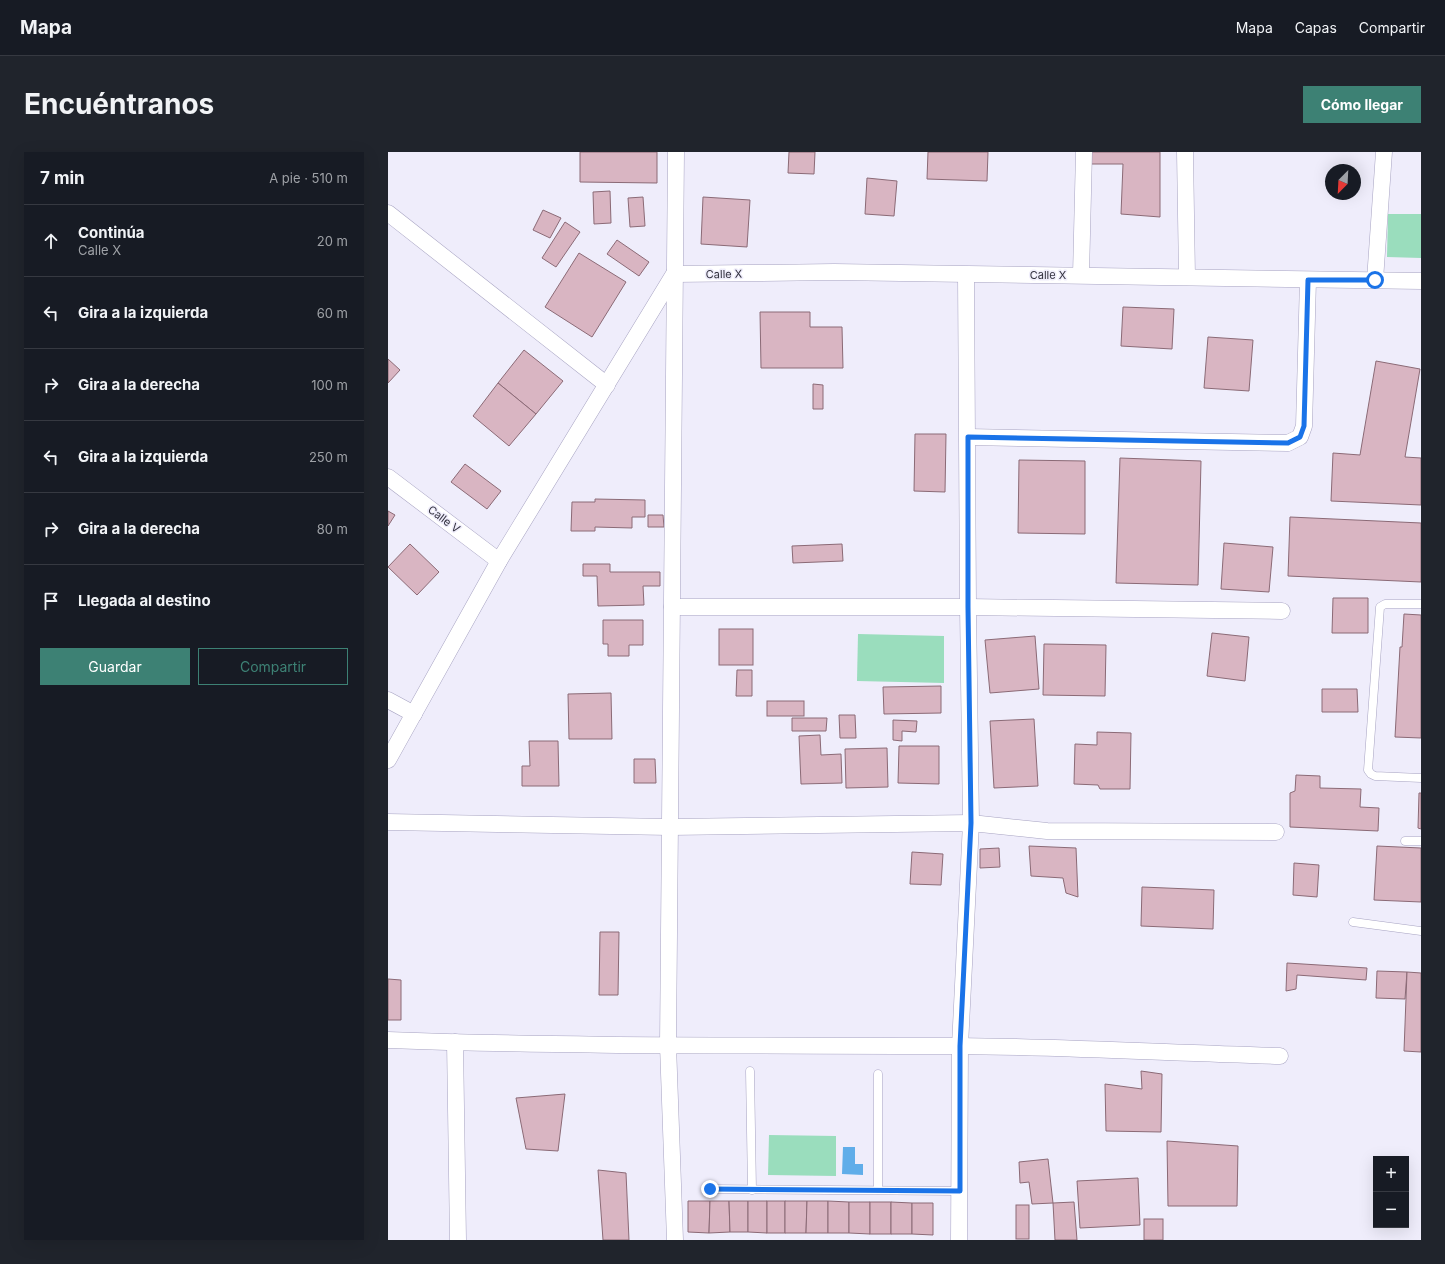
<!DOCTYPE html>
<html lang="es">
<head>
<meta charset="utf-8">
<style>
  :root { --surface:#171b24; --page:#20242c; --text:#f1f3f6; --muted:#9ea1a6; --line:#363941; --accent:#3d8174 }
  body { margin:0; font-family:Inter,sans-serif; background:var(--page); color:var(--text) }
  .controls { position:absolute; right:12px; bottom:12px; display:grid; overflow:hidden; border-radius:0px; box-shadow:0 4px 16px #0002 }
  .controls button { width:36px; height:36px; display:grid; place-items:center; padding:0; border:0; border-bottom:1px solid var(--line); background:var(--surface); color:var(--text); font:20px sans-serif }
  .compass { position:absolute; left:937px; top:12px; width:36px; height:36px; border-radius:50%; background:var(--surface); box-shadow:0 4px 16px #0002; rotate:204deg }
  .stop { position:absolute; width:12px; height:12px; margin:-9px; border:3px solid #1a73e8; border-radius:50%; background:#fff }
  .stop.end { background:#1a73e8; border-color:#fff; box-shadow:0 1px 4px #0008 }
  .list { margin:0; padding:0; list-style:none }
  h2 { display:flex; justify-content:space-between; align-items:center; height:52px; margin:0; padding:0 16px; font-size:17px }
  h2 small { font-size:13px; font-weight:400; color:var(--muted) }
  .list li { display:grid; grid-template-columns:26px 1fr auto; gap:12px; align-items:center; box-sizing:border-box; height:72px; padding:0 16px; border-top:1px solid var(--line) }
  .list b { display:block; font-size:15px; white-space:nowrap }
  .list p { margin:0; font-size:13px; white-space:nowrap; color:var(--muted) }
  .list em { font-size:13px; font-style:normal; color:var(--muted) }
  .actions { display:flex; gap:8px; padding:12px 16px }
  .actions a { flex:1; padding:9px 0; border:1px solid var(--accent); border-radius:0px; text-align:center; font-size:14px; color:var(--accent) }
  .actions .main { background:var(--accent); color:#fff }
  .icon { flex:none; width:22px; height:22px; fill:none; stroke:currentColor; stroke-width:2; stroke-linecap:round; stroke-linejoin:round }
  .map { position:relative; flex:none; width:1033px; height:1088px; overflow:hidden; border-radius:0px }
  header { display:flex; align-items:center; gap:24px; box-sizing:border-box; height:56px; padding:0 20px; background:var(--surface); border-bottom:1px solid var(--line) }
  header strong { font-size:19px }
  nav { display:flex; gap:22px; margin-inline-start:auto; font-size:14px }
  .intro { display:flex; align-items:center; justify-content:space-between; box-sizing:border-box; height:96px; padding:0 24px }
  h1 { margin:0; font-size:28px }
  .button { padding:10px 18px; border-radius:0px; background:var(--accent); color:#fff; font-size:14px; font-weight:700 }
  main { display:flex; gap:24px; padding:0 24px }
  aside { flex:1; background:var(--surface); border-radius:0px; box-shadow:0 4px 16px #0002 }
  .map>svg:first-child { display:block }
  .green { fill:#9addbd }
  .water { fill:#60ade9 }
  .building { fill:#d9b5c2; stroke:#8b6a76 }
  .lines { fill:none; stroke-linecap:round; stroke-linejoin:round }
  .service-casing { stroke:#a7a3c2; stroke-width:9 }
  .minor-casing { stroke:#a7a3c2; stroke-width:17 }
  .service { stroke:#fff; stroke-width:8 }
  .minor { stroke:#fff; stroke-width:16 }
  .route { stroke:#1a73e8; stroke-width:5 }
  .labels { text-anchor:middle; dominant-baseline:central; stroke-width:3; stroke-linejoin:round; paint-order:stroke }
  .street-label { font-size:11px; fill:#32313e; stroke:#efedfb }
</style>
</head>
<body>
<header>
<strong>Mapa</strong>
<nav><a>Mapa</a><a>Capas</a><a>Compartir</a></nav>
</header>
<div class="intro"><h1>Encuéntranos</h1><a class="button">Cómo llegar</a></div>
<main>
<aside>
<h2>7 min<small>A pie · 510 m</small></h2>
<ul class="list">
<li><svg class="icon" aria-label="ahead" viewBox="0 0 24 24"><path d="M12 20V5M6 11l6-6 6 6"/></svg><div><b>Continúa</b><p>Calle X</p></div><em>20 m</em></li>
<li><svg class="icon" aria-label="left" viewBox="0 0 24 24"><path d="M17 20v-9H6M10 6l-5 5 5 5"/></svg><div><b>Gira a la izquierda</b></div><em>60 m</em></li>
<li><svg class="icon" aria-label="right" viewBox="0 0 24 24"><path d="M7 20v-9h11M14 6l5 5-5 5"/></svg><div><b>Gira a la derecha</b></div><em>100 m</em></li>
<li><svg class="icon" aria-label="left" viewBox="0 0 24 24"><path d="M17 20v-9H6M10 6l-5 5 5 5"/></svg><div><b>Gira a la izquierda</b></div><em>250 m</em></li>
<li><svg class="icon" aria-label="right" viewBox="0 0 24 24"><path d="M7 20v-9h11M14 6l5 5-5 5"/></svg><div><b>Gira a la derecha</b></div><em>80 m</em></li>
<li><svg class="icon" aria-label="arrive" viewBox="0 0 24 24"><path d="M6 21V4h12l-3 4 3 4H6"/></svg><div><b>Llegada al destino</b></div></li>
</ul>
<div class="actions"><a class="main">Guardar</a><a>Compartir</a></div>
</aside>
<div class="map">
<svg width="1033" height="1088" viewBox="0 0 1033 1088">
  <rect width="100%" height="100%" fill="#efedfb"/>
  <g class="green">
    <polygon points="1000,62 1033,62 1033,106 999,105"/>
    <polygon points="470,482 556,484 556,531 469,529"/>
    <polygon points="381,983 448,984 448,1024 380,1023"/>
  </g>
  <polygon class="water" points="455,995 467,995 467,1012 475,1012 475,1023 454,1022"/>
  <g class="building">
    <polygon points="192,0 269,0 269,31 192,30"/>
    <polygon points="401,0 427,0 426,22 400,21"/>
    <polygon points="540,0 600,0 599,29 539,27"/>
    <polygon points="703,0 772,0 772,65 733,62 735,12 703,12"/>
    <polygon points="479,26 509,29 506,64 477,62"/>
    <polygon points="222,39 223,71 206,72 205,40"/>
    <polygon points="255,45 257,74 242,75 240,46"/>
    <polygon points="315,45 362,48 359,95 313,92"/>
    <polygon points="155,58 173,66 162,86 145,78"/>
    <polygon points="177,70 192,80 168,115 154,106"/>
    <polygon points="229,88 261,110 251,124 219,102"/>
    <polygon points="191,101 238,130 204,185 157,155"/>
    <polygon points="735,155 786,157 784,197 733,194"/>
    <polygon points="372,160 422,160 422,175 454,175 455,216 373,216"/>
    <polygon points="820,185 865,188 861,239 816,236"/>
    <polygon points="136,198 175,229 148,262 110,231"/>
    <polygon points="0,207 12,218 0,231"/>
    <polygon points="988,209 1032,217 1017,305 1033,306 1033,353 943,349 945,301 972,303"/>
    <polygon points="110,231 148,262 121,294 85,264"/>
    <polygon points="425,232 435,233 435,257 425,257"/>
    <polygon points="527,282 558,282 557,340 526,339"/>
    <polygon points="732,306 813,309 810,433 728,431"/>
    <polygon points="631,308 697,309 697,382 630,381"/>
    <polygon points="77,312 113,339 99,357 63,330"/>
    <polygon points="207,347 257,348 257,365 244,365 244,376 207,375 207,379 183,379 184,350 207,350"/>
    <polygon points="0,359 7,363 0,374"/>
    <polygon points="260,363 275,363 276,375 260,375"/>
    <polygon points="902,365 1033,371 1033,430 900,424"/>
    <polygon points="836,391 885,395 881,440 833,437"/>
    <polygon points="22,392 51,420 29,443 0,415"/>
    <polygon points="454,392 455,409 405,411 404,394"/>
    <polygon points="195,412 222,412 222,420 272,420 272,434 255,434 256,453 210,454 209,424 195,424"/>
    <polygon points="945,446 980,446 980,481 944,481"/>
    <polygon points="1016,462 1033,463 1033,586 1007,585 1012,495 1014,495"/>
    <polygon points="215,468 255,468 255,493 241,493 241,504 220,504 220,492 215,492"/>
    <rect x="331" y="477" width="34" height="36"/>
    <polygon points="824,481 861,485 857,529 819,524"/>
    <polygon points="647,484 651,537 602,541 597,488"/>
    <polygon points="656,492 718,493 717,544 655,543"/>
    <polygon points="349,518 364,518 364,544 348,544"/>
    <polygon points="553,534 553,561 496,562 495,535"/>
    <polygon points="934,537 969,537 970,560 934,560"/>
    <polygon points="223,541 224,587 181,587 180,542"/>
    <rect x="379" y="549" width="37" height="15"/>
    <polygon points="451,563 467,563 468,586 452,586"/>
    <polygon points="404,566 439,566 438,579 404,579"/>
    <polygon points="646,567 650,634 606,636 602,569"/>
    <polygon points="505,568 529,569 528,580 514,579 514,589 505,588"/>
    <polygon points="709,580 743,581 742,637 712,637 710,633 686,632 687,592 709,593"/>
    <polygon points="432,583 433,603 453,602 454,631 413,632 411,584"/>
    <polygon points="141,589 170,589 171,634 134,634 134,614 142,614"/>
    <polygon points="511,594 551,594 551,632 510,631"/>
    <polygon points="499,596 500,635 458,636 457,597"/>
    <polygon points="246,607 267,607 268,631 246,631"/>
    <polygon points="908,623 932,624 932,636 973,637 972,655 991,656 990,679 902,675 902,641 907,639"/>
    <polygon points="1031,641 1033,641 1033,677 1030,676"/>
    <polygon points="641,694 688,696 690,745 678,741 675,726 643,724"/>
    <polygon points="989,694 1033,696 1033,750 986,748"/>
    <polygon points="611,696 612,715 592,716 592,697"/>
    <polygon points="524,700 555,702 553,733 522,732"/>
    <polygon points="906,711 931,713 929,745 905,743"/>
    <polygon points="754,735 826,738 825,777 753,774"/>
    <polygon points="212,780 231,780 230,843 211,843"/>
    <polygon points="899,811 979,816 978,828 909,823 908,837 898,839"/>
    <polygon points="989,819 1019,820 1017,847 988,846"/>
    <polygon points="1019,820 1033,821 1033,900 1016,899"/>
    <polygon points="0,827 13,828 13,868 0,868"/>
    <polygon points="753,919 774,922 773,980 718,979 717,932 754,937"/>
    <polygon points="177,942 170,999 138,997 128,946"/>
    <polygon points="779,989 850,994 849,1054 780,1054"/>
    <polygon points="660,1007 665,1051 644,1052 641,1030 632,1031 631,1010"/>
    <polygon points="210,1018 238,1021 241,1088 215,1088"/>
    <polygon points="750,1026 752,1073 692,1076 689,1029"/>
    <polygon points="300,1049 322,1049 321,1081 300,1080"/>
    <polygon points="322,1049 341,1049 342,1080 321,1081"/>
    <polygon points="341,1049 360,1049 360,1080 342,1080"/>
    <polygon points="360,1049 379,1049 379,1081 360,1080"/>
    <rect x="379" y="1049" width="18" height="32"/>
    <polygon points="397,1049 419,1049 418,1081 397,1081"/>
    <polygon points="419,1049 440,1049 440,1081 418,1081"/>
    <polygon points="440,1049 461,1050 461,1081 440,1081"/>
    <polygon points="461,1050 482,1050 482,1082 461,1081"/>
    <rect x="482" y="1050" width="21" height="32"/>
    <polygon points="503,1050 524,1051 524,1082 503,1082"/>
    <polygon points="686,1050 689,1088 667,1088 665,1051"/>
    <polygon points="524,1051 545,1051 545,1083 524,1082"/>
    <rect x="628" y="1053" width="13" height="34"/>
    <rect x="756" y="1067" width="19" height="21"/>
  </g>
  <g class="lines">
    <defs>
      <g id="service">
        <polyline points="1033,452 997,452 992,455 980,618 983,622 987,624 1033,626"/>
        <polyline points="1017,689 1033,689"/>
        <polyline points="965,770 1033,779"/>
        <polyline points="362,919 364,1038"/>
        <polyline points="322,1037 572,1039"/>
        <polyline points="490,1038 490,922"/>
      </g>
      <g id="minor">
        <polyline points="797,0 799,125"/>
        <polyline points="0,61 219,233"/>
        <polyline points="693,123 696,0"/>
        <polyline points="987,128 996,0"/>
        <polyline points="580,285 900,291 912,285 916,274 920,128"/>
        <polyline points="0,325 111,409"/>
        <polyline points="284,455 580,455 894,459"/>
        <polyline points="0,548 26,562"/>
        <polyline points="0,608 111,409 286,122 446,120 1033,129"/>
        <polyline points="0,670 282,675 583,671 659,679 888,680"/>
        <path d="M 0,888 C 190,895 380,893 570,894 C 677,895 785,901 892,904"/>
        <polyline points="67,890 70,1088"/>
        <polyline points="287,1088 280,893 288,0"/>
        <polyline points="571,1088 572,894 583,671 580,455 578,123"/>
      </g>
    </defs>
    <use href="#service" class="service-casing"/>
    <use href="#minor" class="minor-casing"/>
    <use href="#service" class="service"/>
    <use href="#minor" class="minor"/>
  </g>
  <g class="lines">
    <polyline class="route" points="322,1037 572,1039 572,894 583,671 580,455 580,285 900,291 912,285 916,274 920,128 987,128"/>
  </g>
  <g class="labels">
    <g class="street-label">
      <text transform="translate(336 122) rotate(-1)">Calle X</text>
      <text x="660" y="123">Calle X</text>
      <text transform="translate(56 367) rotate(37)">Calle V</text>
    </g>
  </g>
</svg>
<div class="controls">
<button>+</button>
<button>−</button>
</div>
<svg class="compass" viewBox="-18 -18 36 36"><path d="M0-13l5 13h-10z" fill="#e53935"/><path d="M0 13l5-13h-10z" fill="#9ea1a6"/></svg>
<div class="stop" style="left:987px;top:128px"></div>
<div class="stop end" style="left:322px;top:1037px"></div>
</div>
</main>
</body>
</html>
